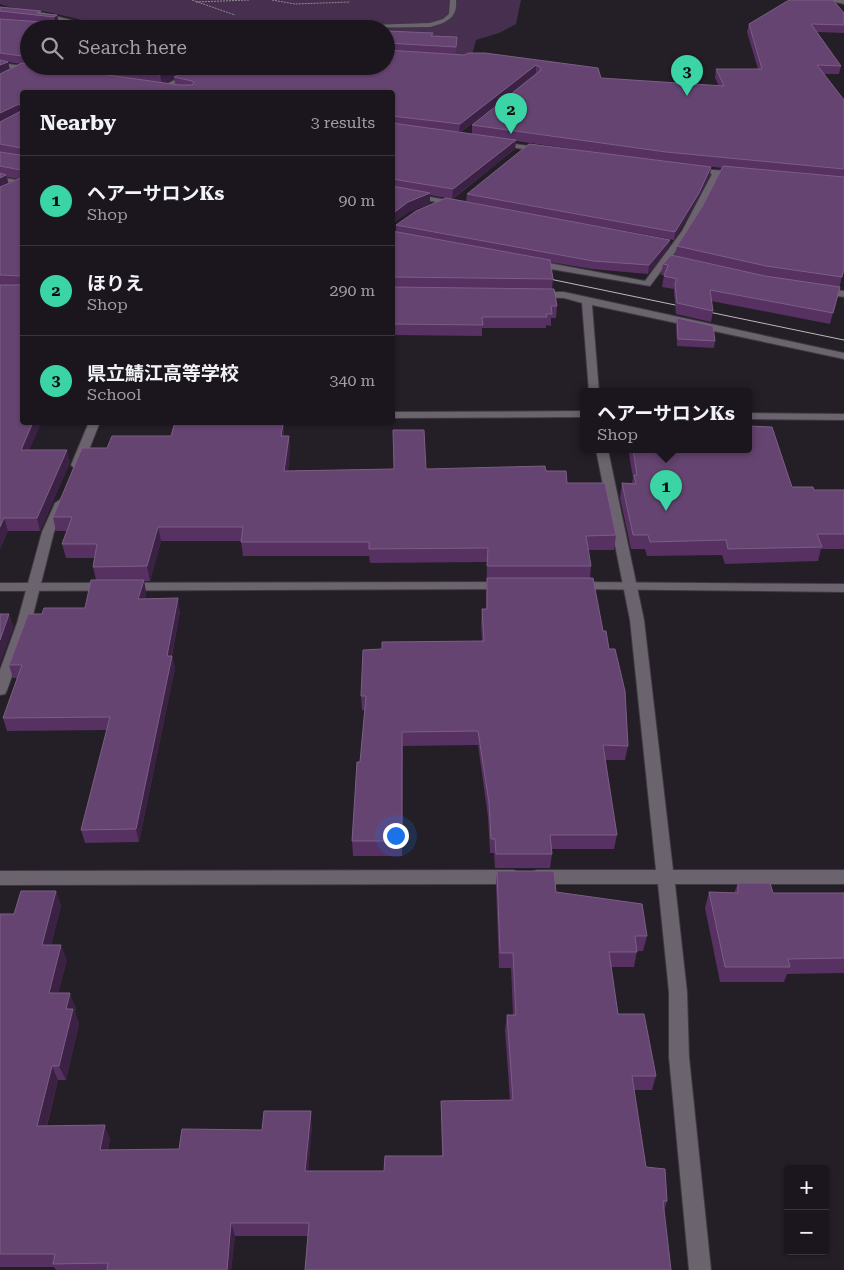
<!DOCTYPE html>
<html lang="en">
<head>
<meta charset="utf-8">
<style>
  :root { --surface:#1b161d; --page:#241f26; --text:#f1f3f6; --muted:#a09fa4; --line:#39353b; --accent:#3bd4a4 }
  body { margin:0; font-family:"Roboto Serif","Noto Sans JP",serif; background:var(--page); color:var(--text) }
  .controls { position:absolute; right:15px; bottom:15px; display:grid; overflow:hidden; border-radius:5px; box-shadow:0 1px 4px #0004 }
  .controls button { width:45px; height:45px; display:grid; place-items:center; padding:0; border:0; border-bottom:1px solid var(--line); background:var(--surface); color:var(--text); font:25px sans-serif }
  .you { position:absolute; left:395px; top:835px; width:18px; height:18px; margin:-12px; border:4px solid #fff; border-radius:50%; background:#1a73e8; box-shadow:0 0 0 8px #1a73e833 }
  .badge { display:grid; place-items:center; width:32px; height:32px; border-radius:50%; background:var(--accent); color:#111; font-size:16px; font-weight:700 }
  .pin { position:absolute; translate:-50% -41px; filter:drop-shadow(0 1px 2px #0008) }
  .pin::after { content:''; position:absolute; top:26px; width:18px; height:15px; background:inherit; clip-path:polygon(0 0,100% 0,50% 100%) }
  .popup { position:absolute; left:580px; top:388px; width:172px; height:65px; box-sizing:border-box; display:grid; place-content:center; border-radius:5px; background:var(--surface); filter:drop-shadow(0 1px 4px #0005); font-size:16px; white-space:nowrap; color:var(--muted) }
  .popup b { font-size:19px; color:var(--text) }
  .popup::after { content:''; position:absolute; left:50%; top:100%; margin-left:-10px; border:10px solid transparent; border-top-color:var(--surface) }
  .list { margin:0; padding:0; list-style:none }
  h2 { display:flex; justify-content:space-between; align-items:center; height:65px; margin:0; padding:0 20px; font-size:21px }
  h2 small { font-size:16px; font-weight:400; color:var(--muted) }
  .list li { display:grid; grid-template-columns:32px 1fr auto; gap:15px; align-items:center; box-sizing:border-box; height:90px; padding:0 20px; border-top:1px solid var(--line) }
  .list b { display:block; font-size:19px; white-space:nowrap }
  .list p { margin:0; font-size:16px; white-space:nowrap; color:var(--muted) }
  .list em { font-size:16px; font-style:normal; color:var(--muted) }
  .icon { flex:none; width:28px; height:28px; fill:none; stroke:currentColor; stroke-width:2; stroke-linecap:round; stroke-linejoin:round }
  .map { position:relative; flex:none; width:844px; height:1270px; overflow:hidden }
  .search { position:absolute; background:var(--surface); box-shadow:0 1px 4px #0004; left:20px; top:20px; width:375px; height:55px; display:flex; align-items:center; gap:12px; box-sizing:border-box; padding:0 18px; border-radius:28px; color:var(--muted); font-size:19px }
  .panel { position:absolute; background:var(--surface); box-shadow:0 1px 4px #0004; left:20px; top:90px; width:375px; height:335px; border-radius:5px }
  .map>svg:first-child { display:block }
  .green { fill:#472f4f }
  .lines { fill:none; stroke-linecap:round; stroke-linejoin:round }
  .service-casing { stroke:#3e3940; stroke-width:2 }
  .minor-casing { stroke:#3e3940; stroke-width:2 }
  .tertiary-casing { stroke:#3e3940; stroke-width:2 }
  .path { stroke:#8f8a91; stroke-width:1; stroke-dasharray:2 1; stroke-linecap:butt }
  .service { fill:#6b636d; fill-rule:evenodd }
  .minor { fill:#6b636d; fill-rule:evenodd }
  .tertiary { fill:#6b636d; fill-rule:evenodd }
  .tram { stroke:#bbb7bd; stroke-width:1 }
  .wall { fill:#563162; fill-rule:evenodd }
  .shaded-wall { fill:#3b2144 }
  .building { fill:#664471; stroke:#7b5e84 }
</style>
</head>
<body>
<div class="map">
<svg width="844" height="1270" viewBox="0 0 844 1270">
  <rect width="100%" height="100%" fill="#241e27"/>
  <path class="green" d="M 0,0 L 521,0 L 516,24 L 499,33 L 476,40 L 472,55 L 450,57 L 386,51 L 386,29 L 121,29 C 94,24 69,16 42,11 C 28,9 13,9 0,4 Z"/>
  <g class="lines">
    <defs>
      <g id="service">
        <path d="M 450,0 L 456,0 C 458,18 446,23 430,27 L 249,29 L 430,23 L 443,19 L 449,14 Z"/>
        <polygon points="202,27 205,29 197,29 198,28"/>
      </g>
      <g id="minor">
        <polygon points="827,0 844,0 844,4"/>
        <polygon points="39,12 103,28 104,29 93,29 37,15"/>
        <polygon points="0,21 61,27 64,29 0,25"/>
        <polygon points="0,63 31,67 34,69 31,71 0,67"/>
        <path d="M 190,66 L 196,66 C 189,77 175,90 161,89 L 161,87 L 184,75 Z"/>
        <polygon points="494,141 543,148 547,150 543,152 497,145 494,145"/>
        <polygon points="690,168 739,172 743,174 739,176 720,175 691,231 650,286 533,266 529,263 533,260 645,281 682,231 712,174 690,172"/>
        <polygon points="0,177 22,181 22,185 0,181"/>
        <polygon points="392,190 458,202 462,204 458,206 392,194"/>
        <polygon points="820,288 844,291 844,297 817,293 817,289"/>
        <polygon points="538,292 564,292 844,353 844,359 592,305 599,392 589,392 582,303 564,298 535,297 533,295"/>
        <polygon points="584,411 584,417 392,418 392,412"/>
        <polygon points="748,413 844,414 844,420 748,419"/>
        <polygon points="89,422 100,422 83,465 77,468 73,467 71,465"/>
        <polygon points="596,450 608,450 644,620 673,870 844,870 844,884 675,884 687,992 689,1057 711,1270 689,1270 669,1057 669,992 658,884 537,884 531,882 529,877 531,872 537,870 656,870 630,620"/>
        <polygon points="61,499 67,503 54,532 31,623 7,690 5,694 0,695 0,670 17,623 42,532 55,503"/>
        <polygon points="513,870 519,872 521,877 519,882 513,884 0,885 0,871"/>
      </g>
      <g id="tertiary">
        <polygon points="506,582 513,586 511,589 0,591 0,583"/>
        <polygon points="577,582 844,584 844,592 572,589 570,586"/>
      </g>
    </defs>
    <use href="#service" class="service-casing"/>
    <use href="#minor" class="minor-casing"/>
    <use href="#tertiary" class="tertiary-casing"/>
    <g class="path">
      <polyline points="192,0 235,15"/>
      <polyline points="272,0 295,4 350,2"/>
      <polyline points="196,2 249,0"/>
    </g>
    <use href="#service" class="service"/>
    <use href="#minor" class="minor"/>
    <use href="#tertiary" class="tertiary"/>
    <polyline class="tram" points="540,277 844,340"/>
  </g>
  <g class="wall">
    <path d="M 0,7 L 42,14 L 57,15 L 59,23 L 56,25 L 44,23 L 44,27 L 29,29 L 29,66 L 188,66 L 184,72 L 386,66 L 386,31 L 433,33 L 433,36 L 457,45 L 455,55 L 464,55 L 485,53 L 601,78 L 719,86 L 715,78 L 716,69 L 758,69 L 747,32 L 749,24 L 844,13 L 844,33 L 817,32 L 841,66 L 839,74 L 824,74 L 844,100 L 844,269 L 830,324 L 711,301 L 713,311 L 711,322 L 676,314 L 674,293 L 674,289 L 662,287 L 664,275 L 661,275 L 663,264 L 675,255 L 677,246 L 702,207 L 722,168 L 705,166 L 711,167 L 710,175 L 697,201 L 674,240 L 577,222 L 670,240 L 669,248 L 648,274 L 592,269 L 550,262 L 553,279 L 552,289 L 557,306 L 556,318 L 551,318 L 551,326 L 546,325 L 546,328 L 482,328 L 482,336 L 392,335 L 392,231 L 396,232 L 396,225 L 446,198 L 430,195 L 430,204 L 408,212 L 392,224 L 392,92 L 22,92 L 30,450 L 70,462 L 40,531 L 8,531 L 0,549 ZM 8,62 L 21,64 L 10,70 ZM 536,73 L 472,125 L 472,134 L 461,132 ZM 174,78 L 175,84 L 164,83 ZM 516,141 L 573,149 L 467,194 L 466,201 L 453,199 L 515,149 ZM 7,177 L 18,179 L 8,183 Z"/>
    <polygon points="677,318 715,341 714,348 677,346 676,325"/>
    <polygon points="243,424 283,424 284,436 289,436 290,450 288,471 426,469 546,471 567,483 616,535 614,550 588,550 591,566 590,578 603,631 628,746 625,760 605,760 617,835 614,849 551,849 552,854 550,868 495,868 494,853 490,853 488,817 478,745 403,746 402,856 353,856 352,841 365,710 362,710 361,696 482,641 481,623 482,609 486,609 487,562 370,563 369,556 243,556 241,541 161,541 150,581 144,581 146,593 145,599 180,611 172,656 175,668 139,842 85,843 81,830 107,730 7,731 3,718 17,678 13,678 9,665 42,614 85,608 96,580 93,567 94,558 66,558 62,544 67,531 56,531 53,517 107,448 171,436"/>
    <polygon points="630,450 748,450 792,487 814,490 844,490 844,549 821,549 818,561 725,564 722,555 647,556 645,549 631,549 620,498 622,483 632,483 633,478 629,454"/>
    <polygon points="497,871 556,892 647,936 643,951 637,951 634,967 611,967 618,1014 656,1076 652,1090 634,1090 646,1167 667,1201 664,1211 308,1236 235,1236 231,1270 56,1270 54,1267 0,1267 0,914 14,914 56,891 61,906 51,945 67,960 58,993 76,1008 75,1012 79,1024 66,1080 58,1080 47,1126 110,1139 108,1150 179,1149 262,1130 312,1125 308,1171 384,1171 442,1156 441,1101 510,1100 505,1030 507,1015 513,1015 511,968 499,968 496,886"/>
    <polygon points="738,883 773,893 844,893 844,973 787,974 784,982 720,982 705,908 709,892 734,893"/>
  </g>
  <g class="shaded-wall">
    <polygon points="57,15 59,23 56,25 54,17"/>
    <polygon points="43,22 45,29 34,26"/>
    <polygon points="8,62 10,70 0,75 0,65"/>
    <polygon points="536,65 536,73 459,133 460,124"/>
    <polygon points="179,66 188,66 183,74 162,84 160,75"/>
    <polygon points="19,104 21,113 0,123 0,113"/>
    <polygon points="516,140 515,149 452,199 453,189"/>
    <polygon points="711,167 710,175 697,201 674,240 675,232"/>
    <polygon points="6,175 9,185 0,190 0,178"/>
    <polygon points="430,193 430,204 408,212 392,224 392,214 408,202"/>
    <polygon points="670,240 669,248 648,274 649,265"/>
    <polygon points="33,422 42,422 24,462 21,450"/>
    <polygon points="283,424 284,438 281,436"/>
    <polygon points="289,436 290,450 286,485 284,471"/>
    <polygon points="67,450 70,462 40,531 37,518"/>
    <polygon points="4,518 8,531 0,549 0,527"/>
    <polygon points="158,527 161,541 150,581 147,566"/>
    <polygon points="144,580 146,593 141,612 138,599"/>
    <polygon points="178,598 180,611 169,669 167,656"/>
    <polygon points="9,614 14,627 0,664 0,640"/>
    <polygon points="172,656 175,668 139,842 136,829"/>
    <polygon points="56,891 61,906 47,960 42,945"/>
    <polygon points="61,945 67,960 54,1008 49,993"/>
    <polygon points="70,993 76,1008 75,1012 79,1024 66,1080 59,1066 66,1009"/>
    <polygon points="52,1066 58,1080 43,1140 37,1126"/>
    <polygon points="311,1111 312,1125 307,1185 305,1171"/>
    <polygon points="105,1125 110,1139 105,1164 100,1150"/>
    <polygon points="231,1223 235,1236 231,1270 227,1270"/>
  </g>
  <g class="building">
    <polygon points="789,0 833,0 844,13 844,25 811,24 841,66 817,65 844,100 844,169 666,152 472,125 540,71 541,68 536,65 460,124 392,116 392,92 22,92 22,422 33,422 21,450 67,450 37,518 4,518 0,527 0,285 19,285 21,283 21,276 0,275 0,187 21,178 21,170 0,166 0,152 19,155 22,153 21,148 0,144 0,122 21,111 22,106 19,104 0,113 0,74 22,63 29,64 29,66 43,66 179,85 192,85 194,83 192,81 174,77 188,70 191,66 386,66 386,50 464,55 469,53 485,53 598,68 601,78 724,86 716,69 762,69 749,24"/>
    <polygon points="0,7 41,11 37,13 57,15 54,17 0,11"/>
    <polygon points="0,19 43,22 34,26 57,29 29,29 29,57 0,53"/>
    <polygon points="293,28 322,29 292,29"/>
    <polygon points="386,31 433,33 431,36 457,37 456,47 386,43"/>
    <polygon points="0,60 8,62 0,65"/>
    <polygon points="96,66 179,66 160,75"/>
    <polygon points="392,123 516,140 453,189 392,179"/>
    <polygon points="529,144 711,167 699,193 675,232 467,194"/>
    <polygon points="723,166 844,177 844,269 842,277 766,266 677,246 702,207"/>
    <polygon points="0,173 6,175 0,178"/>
    <polygon points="392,186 430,193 408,202 392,214"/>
    <polygon points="446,198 670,240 649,265 593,261 396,225 416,211"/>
    <polygon points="392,231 550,260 553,279 392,277"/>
    <polygon points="671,255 765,276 840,287 833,313 710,290 713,311 677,303 675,283 677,279 664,276 668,265 663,264"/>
    <polygon points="392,287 554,289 557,306 551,306 552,314 546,314 547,317 482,317 483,325 392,324"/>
    <polygon points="677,318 713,326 715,341 678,339"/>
    <polygon points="175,422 242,422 241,424 283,424 281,436 289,436 284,471 394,469 393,430 424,430 426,469 545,466 546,471 566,471 567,483 605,483 616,535 586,536 591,566 487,566 488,548 369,549 369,542 241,542 243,527 158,527 147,566 93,567 97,544 62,544 72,517 53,517 82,448 107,448 112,436 171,436"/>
    <polygon points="748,426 772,427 792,487 813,487 814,490 844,490 844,534 817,534 822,547 728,549 726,540 650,542 648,535 633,535 622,483 636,484 634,475 637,475 633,450 748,450"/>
    <polygon points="487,578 593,578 603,631 606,631 609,649 615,649 625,691 628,746 603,745 617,835 550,835 552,854 496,854 495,839 491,839 489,803 478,731 402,732 402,841 352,841 357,762 360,762 366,696 361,696 363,650 382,649 382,642 484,641 482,609 487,609"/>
    <polygon points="91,580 144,580 138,599 178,598 167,656 172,656 136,829 81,830 110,717 3,718 22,665 9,665 28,614 42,614 44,608 85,608"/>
    <polygon points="0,614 9,614 0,640"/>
    <polygon points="497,871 554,871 556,892 642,904 647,936 635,936 637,952 609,952 618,1014 644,1014 656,1076 632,1076 646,1167 665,1169 667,1201 663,1201 671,1270 305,1270 309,1223 231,1223 227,1270 107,1270 108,1263 53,1264 55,1254 0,1254 0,914 14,914 21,891 56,891 42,945 61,945 49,993 70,993 66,1009 73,1009 59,1066 52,1066 37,1126 105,1125 100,1150 179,1149 182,1129 262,1130 264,1111 311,1111 305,1171 384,1171 385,1156 443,1156 441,1101 513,1100 507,1015 516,1015 513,953 500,953"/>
    <polygon points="738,883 770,883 773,893 844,893 844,958 788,959 790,967 725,967 709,892 738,893"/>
  </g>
</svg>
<div class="controls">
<button>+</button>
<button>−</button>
</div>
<div class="you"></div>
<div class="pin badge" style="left:666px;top:511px">1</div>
<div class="popup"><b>ヘアーサロンKs</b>Shop</div>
<div class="pin badge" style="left:511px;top:134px">2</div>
<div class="pin badge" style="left:687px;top:96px">3</div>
<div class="search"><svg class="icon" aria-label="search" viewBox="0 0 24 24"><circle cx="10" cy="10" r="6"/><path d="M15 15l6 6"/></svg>Search here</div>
<section class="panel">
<h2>Nearby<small>3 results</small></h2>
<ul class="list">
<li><span class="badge">1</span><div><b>ヘアーサロンKs</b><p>Shop</p></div><em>90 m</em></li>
<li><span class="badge">2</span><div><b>ほりえ</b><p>Shop</p></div><em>290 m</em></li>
<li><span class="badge">3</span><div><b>県立鯖江高等学校</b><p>School</p></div><em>340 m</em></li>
</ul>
</section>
</div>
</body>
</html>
